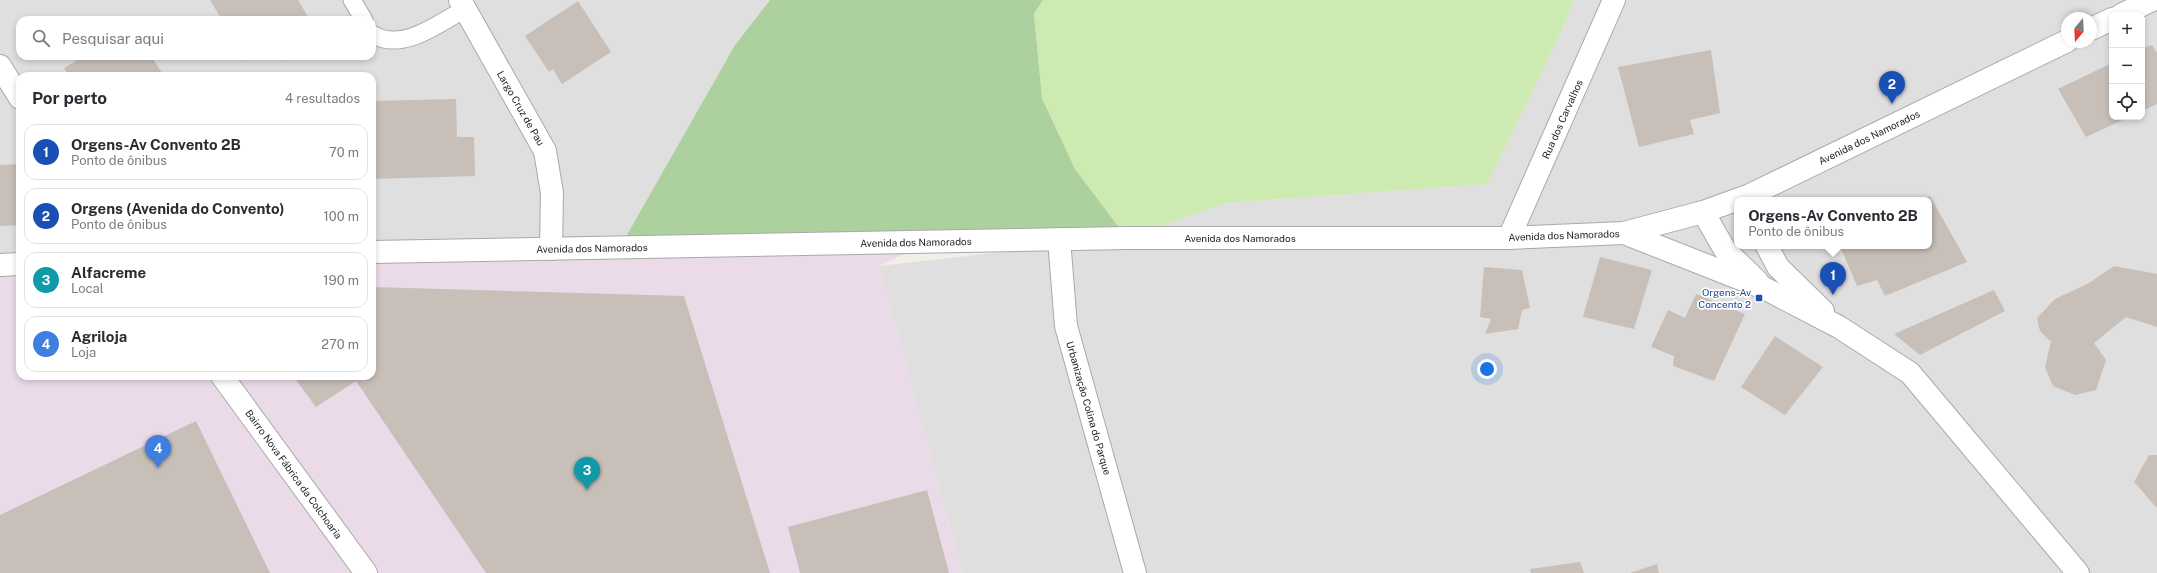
<!DOCTYPE html>
<html lang="pt">
<head>
<meta charset="utf-8">
<style>
  :root { --surface:#fff; --page:#f2f2f3; --text:#2b2b33; --muted:#7c7c81; --line:#e1e1e2; --accent:#d40000 }
  body { margin:0; font-family:"Public Sans",sans-serif; background:var(--page); color:var(--text) }
  .controls { position:absolute; right:12px; top:12px; display:grid; overflow:hidden; border-radius:8px; box-shadow:0 2px 6px #0003 }
  .controls button { width:36px; height:36px; display:grid; place-items:center; padding:0; border:0; border-bottom:1px solid var(--line); background:var(--surface); color:var(--text); font:20px sans-serif }
  .compass { position:absolute; left:2061px; top:12px; width:36px; height:36px; border-radius:50%; background:var(--surface); box-shadow:0 2px 6px #0003; rotate:198deg }
  .you { position:absolute; left:1487px; top:369px; width:14px; height:14px; margin:-10px; border:3px solid #fff; border-radius:50%; background:#1a73e8; box-shadow:0 0 0 6px #1a73e833 }
  .badge { display:grid; place-items:center; width:26px; height:26px; border-radius:50%; background:var(--accent); color:#fff; font-size:13px; font-weight:700 }
  .pin { position:absolute; translate:-50% -33px; filter:drop-shadow(0 1px 2px #0008) }
  .pin::after { content:''; position:absolute; top:21px; width:14px; height:12px; background:inherit; clip-path:polygon(0 0,100% 0,50% 100%) }
  .popup { position:absolute; left:1734px; top:197px; width:198px; height:52px; box-sizing:border-box; display:grid; place-content:center; border-radius:8px; background:var(--surface); filter:drop-shadow(0 1px 3px #0005); font-size:13px; white-space:nowrap; color:var(--muted) }
  .popup b { font-size:15px; color:var(--text) }
  .popup::after { content:''; position:absolute; left:50%; top:100%; margin-left:-8px; border:8px solid transparent; border-top-color:var(--surface) }
  .list { margin:0; padding:0; list-style:none }
  h2 { display:flex; justify-content:space-between; align-items:center; height:52px; margin:0; padding:0 16px; font-size:17px }
  h2 small { font-size:13px; font-weight:400; color:var(--muted) }
  .list li { display:grid; grid-template-columns:26px 1fr auto; gap:12px; align-items:center; box-sizing:border-box; height:56px; margin:0 8px 8px; padding:0 8px; border:1px solid var(--line); border-radius:12px }
  .list b { display:block; font-size:15px; white-space:nowrap }
  .list p { margin:0; font-size:13px; white-space:nowrap; color:var(--muted) }
  .list em { font-size:13px; font-style:normal; color:var(--muted) }
  .icon { flex:none; width:22px; height:22px; fill:none; stroke:currentColor; stroke-width:2; stroke-linecap:round; stroke-linejoin:round }
  .map { position:relative; flex:none; width:2157px; height:573px; overflow:hidden }
  .search { position:absolute; background:var(--surface); box-shadow:0 2px 6px #0003; left:16px; top:16px; width:360px; height:44px; display:flex; align-items:center; gap:10px; box-sizing:border-box; padding:0 14px; border-radius:12px; color:var(--muted); font-size:15px }
  .panel { position:absolute; background:var(--surface); box-shadow:0 2px 6px #0003; left:16px; top:72px; width:360px; height:308px; border-radius:12px }
  .map>svg:first-child { display:block }
  .residential { fill:#e0dfdf; fill-rule:evenodd }
  .industrial { fill:#ebdbe8 }
  .grass { fill:#cdebb0 }
  .forest { fill:#add19e }
  .building { fill:#c7bfb8 }
  .lines { fill:none; stroke-linecap:round; stroke-linejoin:round }
  .service-casing { stroke:#a9a9a9; stroke-width:19 }
  .minor-casing { stroke:#a9a9a9; stroke-width:24 }
  .tertiary-casing { stroke:#a9a9a9; stroke-width:24 }
  .service { stroke:#fff; stroke-width:17 }
  .minor { stroke:#fff; stroke-width:22 }
  .tertiary { stroke:#fff; stroke-width:22 }
  .transit-dot { fill:#1a4fb4; stroke:#fff; stroke-width:1.5 }
  .labels { text-anchor:middle; dominant-baseline:central; stroke-width:3.5; stroke-linejoin:round; paint-order:stroke }
  .street-label { font-size:10px; fill:#222; stroke:#fff }
  .transit-label { font-size:10px; fill:#164399; stroke:#fff; text-anchor:end }
</style>
</head>
<body>
<div class="map">
<svg width="2157" height="573" viewBox="0 0 2157 573">
  <rect width="100%" height="100%" fill="#f2efe9"/>
  <g class="residential">
    <path d="M 0,0 L 770,0 L 735,45 L 620,247 L 372,252 L 372,76 L 20,76 L 20,266 L 0,268 ZM 20,20 L 372,20 L 372,56 L 20,56 Z"/>
    <path d="M 1574,0 L 2157,0 L 2157,573 L 962,573 L 879,266 L 1127,238 L 1225,203 L 1487,184 L 1559,37 ZM 2112,15 L 2142,15 L 2142,117 L 2112,117 ZM 2067,18 L 2091,18 L 2091,42 L 2067,42 ZM 1737,200 L 1929,200 L 1929,246 L 1737,246 Z"/>
  </g>
  <polygon class="industrial" points="931,242 879,266 962,573 0,573 0,267 20,266 20,376 372,376 372,252"/>
  <polygon class="grass" points="1043,0 1574,0 1559,37 1487,184 1225,203 1127,238 1075,169 1042,98 1034,14"/>
  <polygon class="forest" points="770,0 1043,0 1034,14 1042,98 1075,169 1127,238 620,247 735,45"/>
  <g class="building">
    <polygon points="210,0 298,0 310,20 222,20"/>
    <polygon points="578,1 611,52 562,84 553,69 549,72 525,36"/>
    <polygon points="2152,45 2157,53 2157,104 2142,111 2142,49"/>
    <polygon points="1711,50 1720,113 1690,120 1694,134 1639,147 1618,67"/>
    <polygon points="84,56 151,56 164,76 69,76 64,68"/>
    <polygon points="243,56 254,56 246,61"/>
    <polygon points="281,56 294,56 285,61"/>
    <polygon points="2112,63 2112,117 2129,117 2086,137 2058,89"/>
    <polygon points="456,99 457,137 474,137 475,176 372,179 372,101"/>
    <polygon points="20,164 20,225 0,226 0,165"/>
    <polygon points="1930,196 1967,262 1885,296 1877,280 1857,286 1840,246 1929,246 1929,200 1922,200"/>
    <polygon points="1600,257 1652,270 1634,329 1583,317"/>
    <polygon points="2114,266 2157,274 2157,327 2126,317 2094,343 2106,360 2096,390 2075,395 2053,386 2045,367 2051,342 2040,331 2037,318 2055,299 2089,283"/>
    <polygon points="1484,267 1522,270 1530,308 1522,310 1518,329 1485,334 1491,319 1480,317"/>
    <polygon points="372,287 684,296 770,573 486,573 356,381 316,407 293,376 372,376"/>
    <polygon points="1994,290 2005,311 1920,355 1894,334"/>
    <polygon points="1696,294 1745,314 1714,381 1673,366 1674,356 1651,347 1668,310 1685,318"/>
    <polygon points="1775,336 1823,367 1785,415 1741,387"/>
    <polygon points="196,421 270,573 0,573 0,515"/>
    <polygon points="2149,455 2157,455 2157,508 2134,482"/>
    <polygon points="927,490 949,573 800,573 788,527"/>
    <polygon points="1580,562 1584,573 1531,573 1530,569"/>
    <polygon points="1657,564 1659,573 1630,573"/>
  </g>
  <g class="lines">
    <defs>
      <g id="service">
        <polyline points="352,0 364,20"/>
        <path d="M 372,34 C 402,53 439,23 465,9"/>
      </g>
      <g id="minor">
        <polyline points="460,0 545,151 552,193 551,249"/>
        <polyline points="0,66 20,98"/>
        <polyline points="1703,212 1725,250 1757,281"/>
        <polyline points="1624,233 1764,288 1839,327 1910,373 2078,573"/>
        <polyline points="1509,238 1614,0"/>
        <polyline points="1059,239 1066,326 1135,573"/>
        <polyline points="1767,246 1778,267 1823,311"/>
        <polyline points="222,376 366,573"/>
      </g>
      <g id="tertiary">
        <polyline points="2121,15 2152,0"/>
        <polyline points="2091,29 2112,19"/>
        <polyline points="372,252 1127,238 1509,238 1624,233 1703,212 1750,195 2067,41"/>
        <polyline points="0,265 20,264"/>
      </g>
    </defs>
    <use href="#service" class="service-casing"/>
    <use href="#minor" class="minor-casing"/>
    <use href="#tertiary" class="tertiary-casing"/>
    <use href="#service" class="service"/>
    <use href="#minor" class="minor"/>
    <use href="#tertiary" class="tertiary"/>
  </g>
  <rect class="transit-dot" x="1755" y="294" width="8" height="8" rx="2"/>
  <g class="labels">
    <g class="street-label">
      <text transform="translate(521 108) rotate(60)">Largo Cruz de Pau</text>
      <text transform="translate(1562 119) rotate(-66)">Rua dos Carvalhos</text>
      <text transform="translate(1869 137) rotate(-26)">Avenida dos Namorados</text>
      <text transform="translate(1564 235) rotate(-2)">Avenida dos Namorados</text>
      <text x="1240" y="238">Avenida dos Namorados</text>
      <text transform="translate(916 242) rotate(-1)">Avenida dos Namorados</text>
      <text transform="translate(592 248) rotate(-1)">Avenida dos Namorados</text>
      <text transform="translate(1089 408) rotate(74)">Urbanização Colina do Parque</text>
      <text transform="translate(294 474) rotate(54)">Bairro Nova Fábrica da Colchoaria</text>
    </g>
    <g class="transit-label">
      <text x="1751" y="292">Orgens-Av<tspan x="1751" dy="12">Concento 2</tspan></text>
    </g>
  </g>
</svg>
<div class="controls">
<button>+</button>
<button>−</button>
<button><svg class="icon" aria-label="locate" viewBox="0 0 24 24"><circle cx="12" cy="12" r="6"/><path d="M12 2v4M12 18v4M2 12h4M18 12h4"/></svg></button>
</div>
<svg class="compass" viewBox="-18 -18 36 36"><path d="M0-13l5 13h-10z" fill="#e53935"/><path d="M0 13l5-13h-10z" fill="#7c7c81"/></svg>
<div class="you"></div>
<div class="pin badge" style="left:1833px;top:295px;background:#1a4fb4">1</div>
<div class="popup"><b>Orgens-Av Convento 2B</b>Ponto de ônibus</div>
<div class="pin badge" style="left:1892px;top:104px;background:#1a4fb4">2</div>
<div class="pin badge" style="left:587px;top:490px;background:#0f9aa8">3</div>
<div class="pin badge" style="left:158px;top:468px;background:#3f7fe0">4</div>
<div class="search"><svg class="icon" aria-label="search" viewBox="0 0 24 24"><circle cx="10" cy="10" r="6"/><path d="M15 15l6 6"/></svg>Pesquisar aqui</div>
<section class="panel">
<h2>Por perto<small>4 resultados</small></h2>
<ul class="list">
<li><span class="badge" style="background:#1a4fb4">1</span><div><b>Orgens-Av Convento 2B</b><p>Ponto de ônibus</p></div><em>70 m</em></li>
<li><span class="badge" style="background:#1a4fb4">2</span><div><b>Orgens (Avenida do Convento)</b><p>Ponto de ônibus</p></div><em>100 m</em></li>
<li><span class="badge" style="background:#0f9aa8">3</span><div><b>Alfacreme</b><p>Local</p></div><em>190 m</em></li>
<li><span class="badge" style="background:#3f7fe0">4</span><div><b>Agriloja</b><p>Loja</p></div><em>270 m</em></li>
</ul>
</section>
</div>
</body>
</html>
